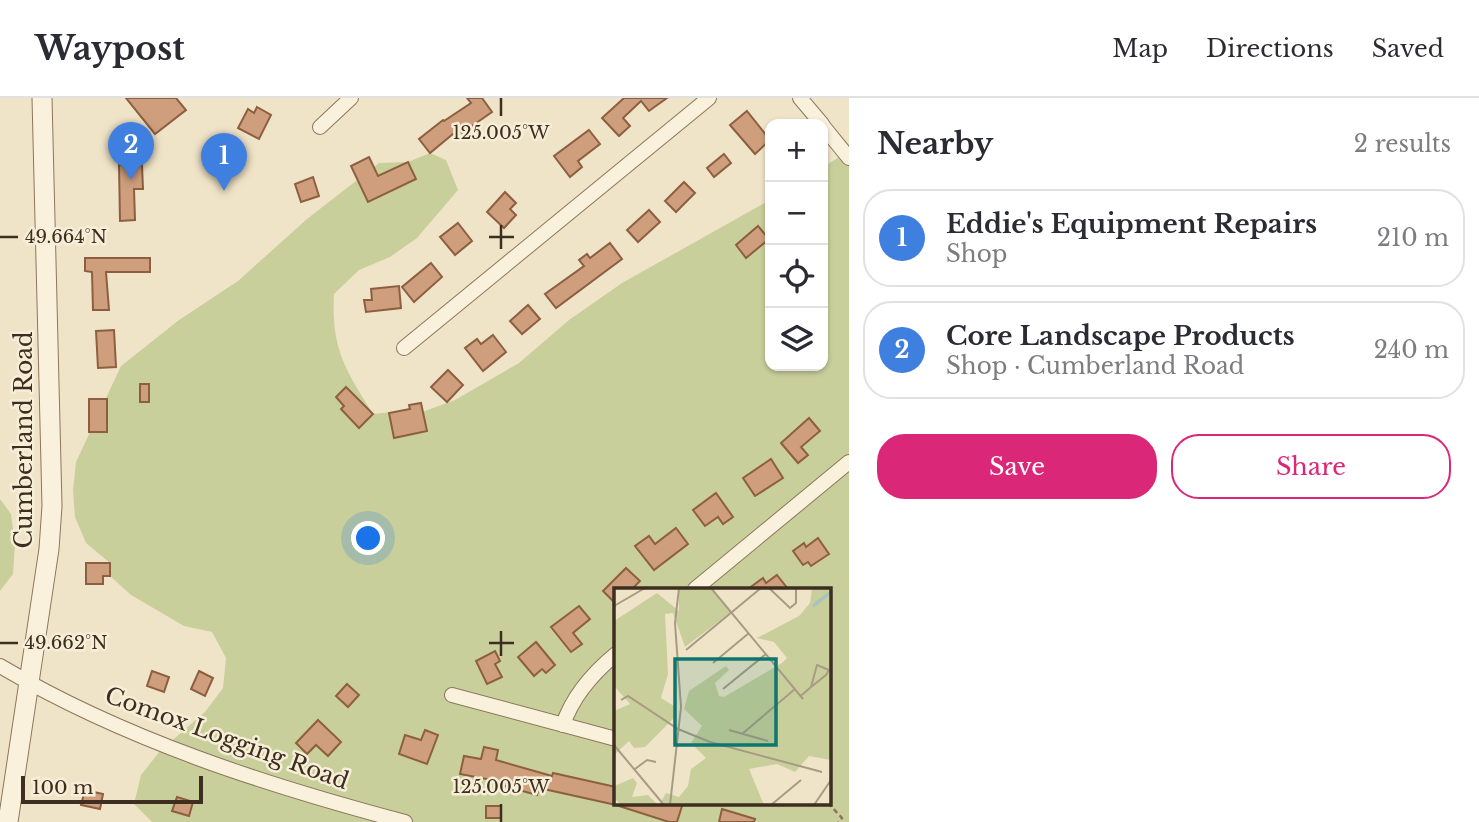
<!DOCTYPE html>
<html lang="en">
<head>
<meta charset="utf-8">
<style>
  :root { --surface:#fff; --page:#f2f2f3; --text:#2b2b33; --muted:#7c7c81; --line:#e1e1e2; --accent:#db2777 }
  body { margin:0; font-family:"Libre Baskerville",serif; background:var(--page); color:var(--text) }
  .controls { position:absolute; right:21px; top:21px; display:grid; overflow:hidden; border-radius:14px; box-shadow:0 2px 5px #0004 }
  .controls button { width:63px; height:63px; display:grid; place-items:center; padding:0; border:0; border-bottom:2px solid var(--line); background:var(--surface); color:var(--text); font:35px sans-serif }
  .scale { position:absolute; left:21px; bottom:18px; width:182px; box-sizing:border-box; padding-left:7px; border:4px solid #3d2e20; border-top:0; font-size:19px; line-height:24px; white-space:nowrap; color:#3d2e20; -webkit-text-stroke:5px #f7eed8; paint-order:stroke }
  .you { position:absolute; left:369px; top:441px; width:24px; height:24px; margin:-18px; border:5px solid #fff; border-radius:50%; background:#1a73e8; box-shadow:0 0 0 10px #1a73e833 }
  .badge { display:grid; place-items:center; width:46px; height:46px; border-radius:50%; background:var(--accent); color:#fff; font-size:23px; font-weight:700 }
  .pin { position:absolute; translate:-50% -58px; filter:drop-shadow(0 2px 4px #0008) }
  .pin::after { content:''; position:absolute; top:37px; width:24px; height:21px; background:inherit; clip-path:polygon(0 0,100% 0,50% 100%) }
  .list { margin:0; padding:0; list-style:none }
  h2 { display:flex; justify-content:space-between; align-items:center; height:91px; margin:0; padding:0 28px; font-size:30px }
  h2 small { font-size:23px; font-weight:400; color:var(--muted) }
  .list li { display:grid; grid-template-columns:46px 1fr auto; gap:21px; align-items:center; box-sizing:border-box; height:98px; margin:0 14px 14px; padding:0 14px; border:2px solid var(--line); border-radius:28px }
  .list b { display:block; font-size:26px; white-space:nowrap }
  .list p { margin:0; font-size:23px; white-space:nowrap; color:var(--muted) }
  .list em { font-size:23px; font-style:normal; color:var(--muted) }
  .actions { display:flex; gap:14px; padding:21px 28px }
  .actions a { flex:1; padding:16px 0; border:2px solid var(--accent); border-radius:28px; text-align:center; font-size:24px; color:var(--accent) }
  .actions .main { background:var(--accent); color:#fff }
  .icon { flex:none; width:38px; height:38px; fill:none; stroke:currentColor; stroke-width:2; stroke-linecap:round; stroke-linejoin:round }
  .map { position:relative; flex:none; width:849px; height:724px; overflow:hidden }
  header { display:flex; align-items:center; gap:42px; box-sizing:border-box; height:98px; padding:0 35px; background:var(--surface); border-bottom:2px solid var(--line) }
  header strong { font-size:33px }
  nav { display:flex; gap:38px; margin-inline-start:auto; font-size:24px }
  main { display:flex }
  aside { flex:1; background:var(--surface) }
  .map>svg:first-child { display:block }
  .green { fill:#c9cf9b; fill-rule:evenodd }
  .building { fill:#cf9f7d; stroke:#8d5f41; stroke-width:2 }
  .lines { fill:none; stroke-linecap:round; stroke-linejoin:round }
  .minor-casing { stroke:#8d765c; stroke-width:16 }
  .tertiary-casing { stroke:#8d765c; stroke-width:21 }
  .path { stroke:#8d765c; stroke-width:2.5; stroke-dasharray:5 3.5; stroke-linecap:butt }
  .minor { stroke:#faf1dc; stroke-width:14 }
  .tertiary { stroke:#faf1dc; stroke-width:19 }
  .ticks { fill:none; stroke:#3d2e20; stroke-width:2.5 }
  .labels { text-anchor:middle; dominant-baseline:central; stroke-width:5; stroke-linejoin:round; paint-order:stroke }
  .street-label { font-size:23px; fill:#3d2e20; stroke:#f7eed8 }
  .inset-river { fill:none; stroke:#a9c4bc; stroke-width:3.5 }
  .inset-road { fill:none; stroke:#a89b85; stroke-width:2 }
  .view { fill:#0f766e; fill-opacity:0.15; stroke:#0f766e; stroke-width:3.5 }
  .inset-edge { fill:none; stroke:#3d2e20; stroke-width:3.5 }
  .ticks-label { font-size:18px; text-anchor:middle; fill:#3d2e20; stroke:#f7eed8; stroke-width:5; stroke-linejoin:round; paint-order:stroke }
</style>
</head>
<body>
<header>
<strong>Waypost</strong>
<nav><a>Map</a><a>Directions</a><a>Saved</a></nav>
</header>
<main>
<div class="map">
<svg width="849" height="724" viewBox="0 0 849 724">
  <rect width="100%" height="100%" fill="#f0e4c8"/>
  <g class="green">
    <path d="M 849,53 L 849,724 L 152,724 L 134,706 L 141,677 L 160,653 L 205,614 L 223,590 L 226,560 L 212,534 L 184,528 L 131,497 L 110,478 L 110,465 L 86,445 L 75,419 L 73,392 L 76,364 L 121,268 L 179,222 L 238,183 L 307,121 L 379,65 L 408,64 L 430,55 L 446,62 L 458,92 L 417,140 L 390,159 L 359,172 L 334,196 C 331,250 345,271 373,316 L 401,313 L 411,318 L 455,302 L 519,265 L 569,222 L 622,185 L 770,102 L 770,268 L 823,268 L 823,69 ZM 616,491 L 830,491 L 830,705 L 616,705 Z"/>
    <polygon points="0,401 11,416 15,446 13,476 0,493"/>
  </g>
  <g class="building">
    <polygon points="126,0 176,0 186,12 155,36"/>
    <polygon points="467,0 482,0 492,14 462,35 459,31 430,55 419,41 443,22 444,23 471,5"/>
    <polygon points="624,0 667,0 649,13 641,3 623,20 630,28 619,38 602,20"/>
    <polygon points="257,9 271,17 259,41 238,30 248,11 254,15"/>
    <polygon points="747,13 770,42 755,56 730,27"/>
    <polygon points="589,32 600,46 578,63 582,69 570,79 554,58"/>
    <polygon points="724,56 731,65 714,79 707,70"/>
    <polygon points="369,59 378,78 408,64 416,81 368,104 351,68"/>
    <polygon points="119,67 142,67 143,91 134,91 135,122 120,123"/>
    <polygon points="313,79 319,98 301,104 295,86"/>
    <polygon points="684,84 695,95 676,114 665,103"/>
    <polygon points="505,94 516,105 510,111 516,117 504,130 487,114"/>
    <polygon points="649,112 660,124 638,144 627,132"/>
    <polygon points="458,125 472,143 455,157 440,139"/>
    <polygon points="758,128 769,141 746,160 736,147"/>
    <polygon points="610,145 622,161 556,210 545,196 584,168 579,162 587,156 590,160"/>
    <polygon points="85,160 150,160 150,174 106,174 109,212 93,212 92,174 85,173"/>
    <polygon points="431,165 442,179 414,204 402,189"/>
    <polygon points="399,188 401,210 366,214 364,202 372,202 371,191"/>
    <polygon points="528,207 540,221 522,236 510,223"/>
    <polygon points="114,232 116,269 98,270 96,233"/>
    <polygon points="493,237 506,254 483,273 465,250 477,241 481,246"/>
    <polygon points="448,272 463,287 447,304 431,289"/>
    <rect x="140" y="286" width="9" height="18"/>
    <polygon points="346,289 373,316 359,330 341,311 344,308 336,299"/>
    <rect x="89" y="301" width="18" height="33"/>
    <polygon points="421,305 427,333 394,340 389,315 410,311 409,307"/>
    <polygon points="809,320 820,333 801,349 808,357 798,365 781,345"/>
    <polygon points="771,361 783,380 755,398 743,380"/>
    <polygon points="716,395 733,419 723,426 718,419 705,428 693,412"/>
    <polygon points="676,430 688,446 654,472 635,448 649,438 655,446"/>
    <polygon points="818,440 829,456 811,468 808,464 803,467 793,453 804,445 806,449"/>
    <polygon points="86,465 110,465 110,478 103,478 103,486 86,486"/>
    <polygon points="626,470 640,483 632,491 616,491 616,506 603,493"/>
    <polygon points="777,477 788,491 748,491 763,480 766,485"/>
    <polygon points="579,508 590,521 573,535 582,546 571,554 551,529"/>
    <polygon points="536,544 555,567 546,575 542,571 534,578 518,559"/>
    <polygon points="495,553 500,563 495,566 502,579 487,586 476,563"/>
    <polygon points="152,573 169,579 164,594 147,588"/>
    <polygon points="199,573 213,580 205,598 191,591"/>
    <polygon points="347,586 359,597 348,609 336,598"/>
    <polygon points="318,622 341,644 328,658 316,647 307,656 296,645"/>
    <polygon points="425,632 438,637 427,666 399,656 405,637 421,642"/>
    <polygon points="484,649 498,652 496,662 552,678 553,675 616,689 616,707 539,690 537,697 501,687 502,684 460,676 464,658 481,661"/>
    <polygon points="85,692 103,696 100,711 81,707"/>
    <polygon points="177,699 193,704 189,718 172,713"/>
    <polygon points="619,705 672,705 682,708 677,724 669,724 619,708"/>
    <rect x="486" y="708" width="15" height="12"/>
    <polygon points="722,711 755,721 754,724 719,724"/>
  </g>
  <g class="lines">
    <defs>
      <g id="minor">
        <polyline points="800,0 822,26"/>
        <polyline points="823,28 849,60"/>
        <polyline points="320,29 351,0"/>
        <polyline points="404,250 709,0"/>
        <polyline points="695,491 849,364"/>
        <path d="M 0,568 C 125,642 266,687 405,724"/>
        <polyline points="452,597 616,641"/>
        <path d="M 563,627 C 573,597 593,575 616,556"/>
      </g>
      <polyline id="tertiary" points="8,724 49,451 52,408 42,0"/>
    </defs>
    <use href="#minor" class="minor-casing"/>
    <use href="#tertiary" class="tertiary-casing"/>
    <polyline class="path" points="828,705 842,720 838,724"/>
    <use href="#minor" class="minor"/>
    <use href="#tertiary" class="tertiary"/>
  </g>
  <path class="ticks" d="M 501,0 L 501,18M 501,127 L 501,151M 0,139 L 18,139M 489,139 L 514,139M 501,533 L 501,558M 0,545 L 18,545M 489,545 L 514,545M 501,706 L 501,724"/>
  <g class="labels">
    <g class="street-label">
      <text transform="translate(24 342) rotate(-90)">Cumberland Road</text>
      <text transform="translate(227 640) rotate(20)">Comox Logging Road</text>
    </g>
  </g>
  <g transform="translate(614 490)">
    <rect width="217" height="217" fill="#f0e4c8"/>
    <path d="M 65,0 L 97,0 L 117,24 L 71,59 L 59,25 L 51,26 L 54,86 L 47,110 L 60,118 L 62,128 L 31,159 L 20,160 L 15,153 L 0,167 L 0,123 L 16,116 L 0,98 L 0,33 L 43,5 L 65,23 ZM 198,0 L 217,0 L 217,172 L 195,168 L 181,184 L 163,176 L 135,181 L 150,217 L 45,217 L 52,205 L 65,209 L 74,198 L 77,181 L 92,170 L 77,155 L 88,138 L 70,121 L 75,103 L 112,78 L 115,82 L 101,95 L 105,108 L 110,109 L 168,75 L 173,70 L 160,54 L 143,50 L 185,28 L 196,15 ZM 19,190 L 23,195 L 18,209 L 34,207 L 44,217 L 7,217 L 0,210 L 0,198 Z" fill="#c9cf9b"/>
    <path class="inset-river" d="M 199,18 L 217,4"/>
    <path class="inset-road" d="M 97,0 L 189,111M 155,0 L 176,20 L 182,15 L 182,0M 0,18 L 31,0M 72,62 L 147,0M 99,75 L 135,45M 109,101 L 152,66M 186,108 L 189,106 L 197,99 L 212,87 L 215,82 L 203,77 L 197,99M 7,112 L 14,108 L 64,141 L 96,154 L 208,184M 115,142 L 154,153M 128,146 L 181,101M 0,157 L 50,217M 21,181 L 33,172 L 42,174M 56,217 L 67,119 L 61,35 L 65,0M 157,217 L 187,192M 200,217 L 217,192"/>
    <path class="view" d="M 61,71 L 162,71 L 162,157 L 61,157 Z"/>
    <rect width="217" height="217" class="inset-edge"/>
  </g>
  <g class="ticks-label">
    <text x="501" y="41">125.005°W</text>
    <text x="66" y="145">49.664°N</text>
    <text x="66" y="551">49.662°N</text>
    <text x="501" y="695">125.005°W</text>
  </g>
</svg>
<div class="controls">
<button>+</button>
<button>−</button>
<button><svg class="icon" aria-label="locate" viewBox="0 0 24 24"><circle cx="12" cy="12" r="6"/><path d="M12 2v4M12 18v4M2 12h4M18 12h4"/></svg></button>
<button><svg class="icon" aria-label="layers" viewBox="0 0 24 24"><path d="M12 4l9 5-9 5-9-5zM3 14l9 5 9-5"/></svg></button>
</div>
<div class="scale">100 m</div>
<div class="you"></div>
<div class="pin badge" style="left:224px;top:93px;background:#3f7fe0">1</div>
<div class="pin badge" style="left:131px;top:82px;background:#3f7fe0">2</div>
</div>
<aside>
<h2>Nearby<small>2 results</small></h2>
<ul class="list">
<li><span class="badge" style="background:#3f7fe0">1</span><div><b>Eddie's Equipment Repairs</b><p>Shop</p></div><em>210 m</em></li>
<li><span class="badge" style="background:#3f7fe0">2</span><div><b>Core Landscape Products</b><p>Shop · Cumberland Road</p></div><em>240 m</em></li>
</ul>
<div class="actions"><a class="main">Save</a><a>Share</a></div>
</aside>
</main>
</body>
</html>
